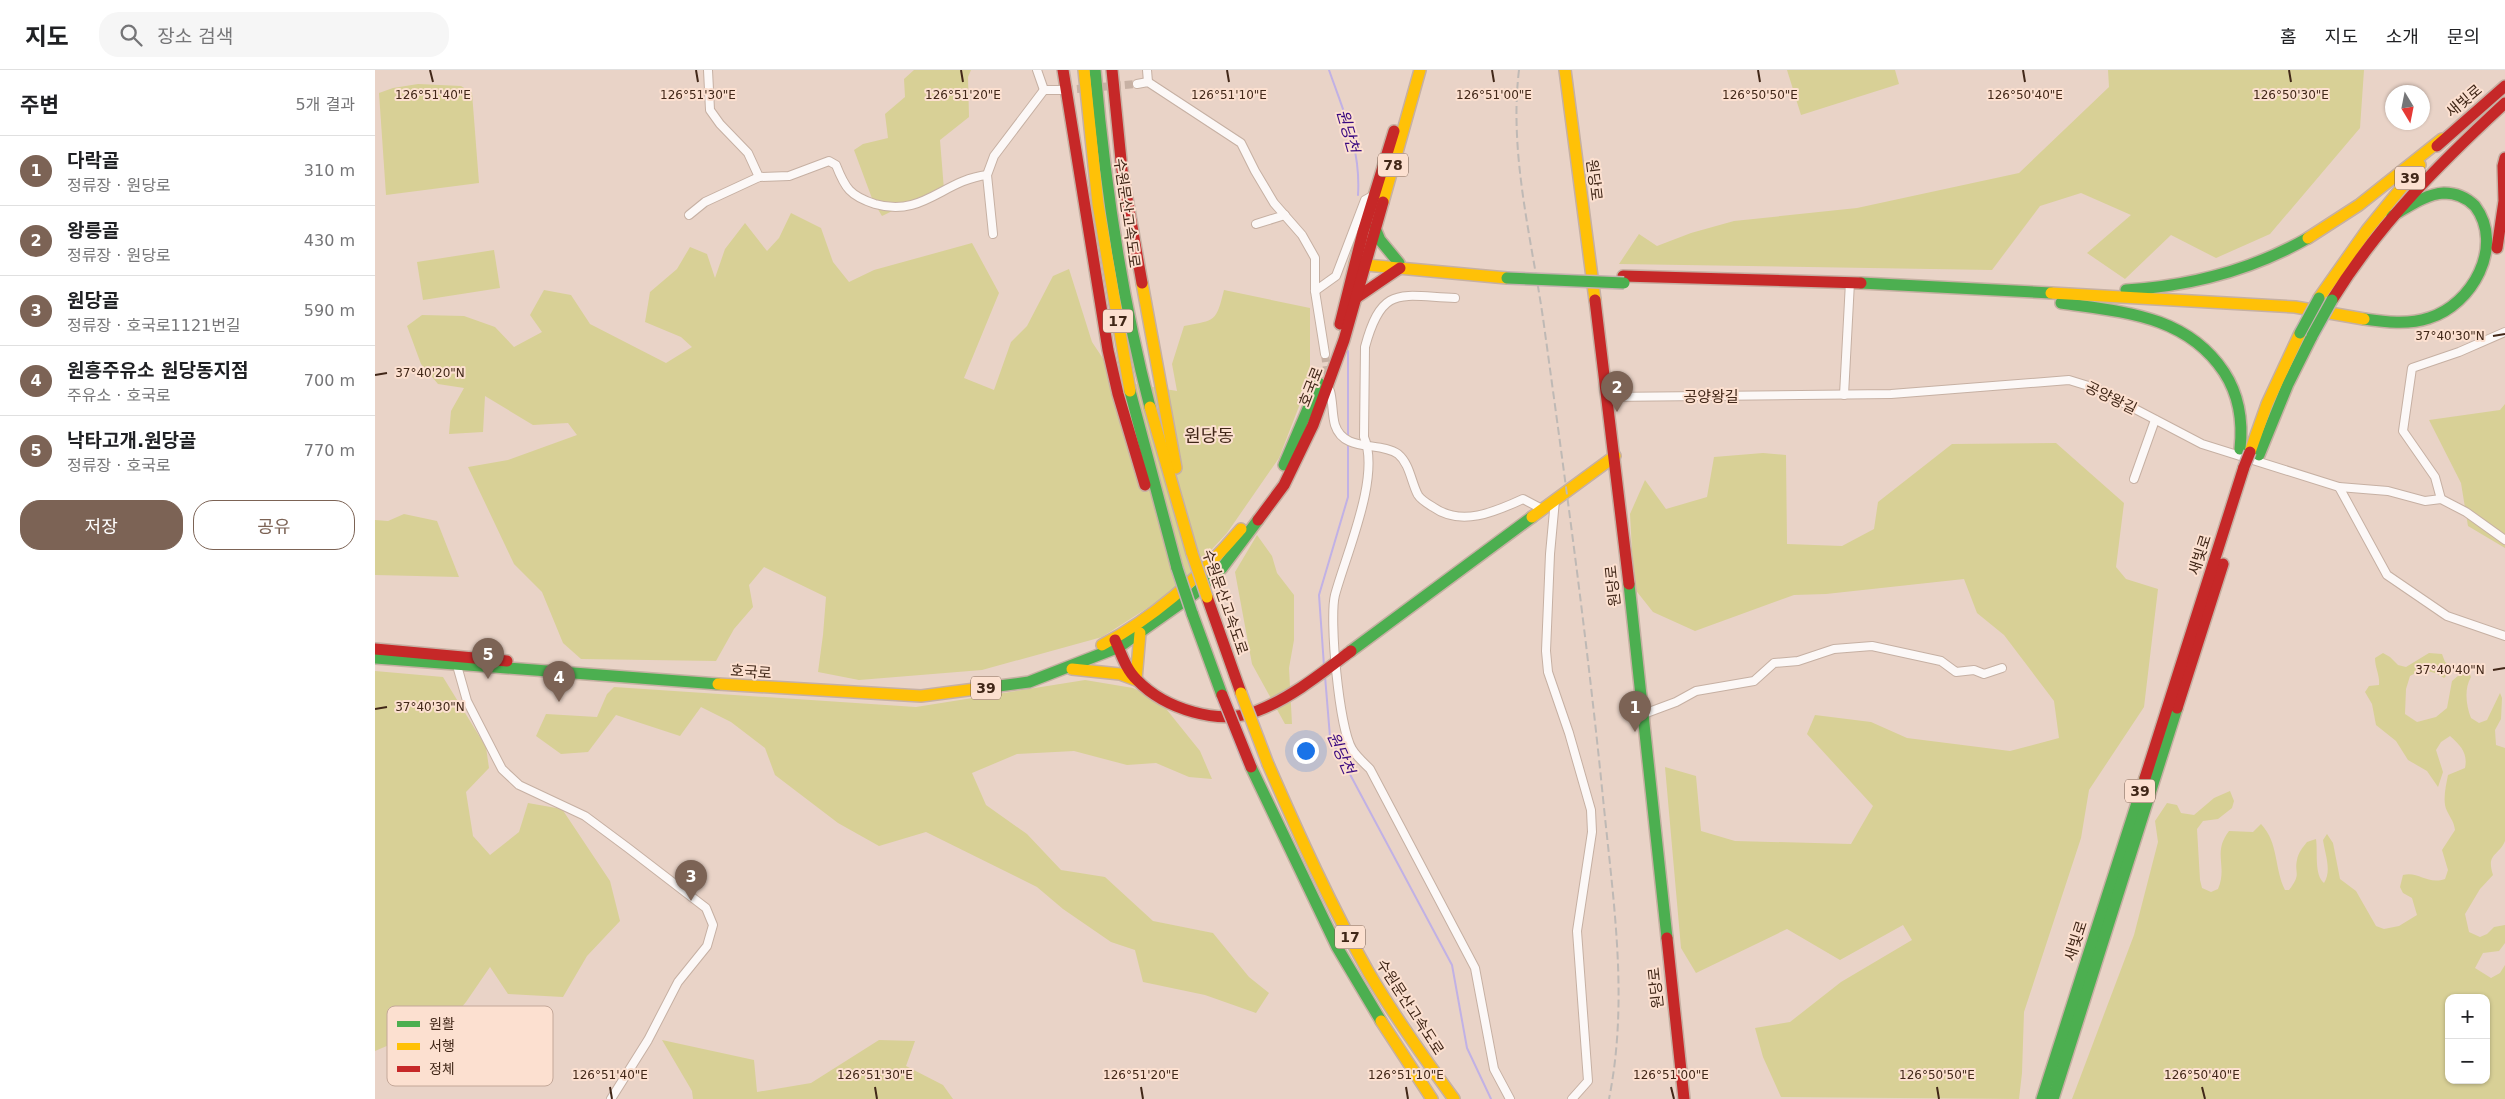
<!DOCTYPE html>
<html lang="ko">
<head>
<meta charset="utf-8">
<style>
  :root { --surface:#fff; --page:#f6f6f6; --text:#202124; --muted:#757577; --line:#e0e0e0; --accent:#7c6355 }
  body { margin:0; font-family:"DejaVu Sans","Noto Sans KR",sans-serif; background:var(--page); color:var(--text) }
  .controls { position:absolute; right:15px; bottom:15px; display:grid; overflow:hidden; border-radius:10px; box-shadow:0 1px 4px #0004 }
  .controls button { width:45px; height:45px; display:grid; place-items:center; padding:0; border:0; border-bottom:1px solid var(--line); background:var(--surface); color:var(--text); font:25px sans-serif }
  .compass { position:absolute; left:2010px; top:15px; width:45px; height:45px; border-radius:50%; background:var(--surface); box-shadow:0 1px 4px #0004; rotate:170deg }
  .you { position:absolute; left:930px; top:680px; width:18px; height:18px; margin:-12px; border:4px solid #fff; border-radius:50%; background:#1a73e8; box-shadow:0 0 0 8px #1a73e833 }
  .badge { display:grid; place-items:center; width:32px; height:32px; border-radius:50%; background:var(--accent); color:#fff; font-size:16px; font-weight:700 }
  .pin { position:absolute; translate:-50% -41px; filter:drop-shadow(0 1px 2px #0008) }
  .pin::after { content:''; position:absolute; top:26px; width:18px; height:15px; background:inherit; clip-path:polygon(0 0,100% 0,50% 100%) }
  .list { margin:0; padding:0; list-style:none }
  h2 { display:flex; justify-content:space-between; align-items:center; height:65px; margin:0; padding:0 20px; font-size:21px }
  h2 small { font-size:16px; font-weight:400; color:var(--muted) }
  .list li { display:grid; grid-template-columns:32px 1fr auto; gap:15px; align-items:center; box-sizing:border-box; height:70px; padding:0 20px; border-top:1px solid var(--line) }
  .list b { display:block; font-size:19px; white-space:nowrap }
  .list p { margin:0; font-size:16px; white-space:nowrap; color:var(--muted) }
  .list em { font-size:16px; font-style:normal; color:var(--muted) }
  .actions { display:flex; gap:10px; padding:15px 20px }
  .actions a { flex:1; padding:11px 0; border:1px solid var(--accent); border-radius:20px; text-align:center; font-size:18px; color:var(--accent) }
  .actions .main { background:var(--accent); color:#fff }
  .icon { flex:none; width:28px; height:28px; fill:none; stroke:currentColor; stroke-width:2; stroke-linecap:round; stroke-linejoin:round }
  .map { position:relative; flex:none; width:2130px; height:1029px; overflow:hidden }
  header { display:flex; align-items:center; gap:30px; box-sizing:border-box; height:70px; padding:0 25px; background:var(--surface); border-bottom:1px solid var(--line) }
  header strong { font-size:24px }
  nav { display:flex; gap:28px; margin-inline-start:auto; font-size:18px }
  .search { width:350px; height:45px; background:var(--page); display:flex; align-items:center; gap:12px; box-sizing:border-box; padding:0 18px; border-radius:20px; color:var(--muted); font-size:19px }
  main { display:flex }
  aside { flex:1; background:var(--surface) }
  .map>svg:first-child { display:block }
  .green { fill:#d8d096; fill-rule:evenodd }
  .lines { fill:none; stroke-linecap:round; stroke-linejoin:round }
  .stream { stroke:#c1b1e5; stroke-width:2 }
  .street-tunnel { stroke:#c7b1a4; stroke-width:8; stroke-dasharray:8 4; stroke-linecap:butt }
  .street-casing { stroke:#c6b0a3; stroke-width:10 }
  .fast-casing { stroke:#c6b0a3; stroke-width:14 }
  .slow-casing { stroke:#c6b0a3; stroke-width:14 }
  .jam-casing { stroke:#c6b0a3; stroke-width:14 }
  .street { stroke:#fcf8f7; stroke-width:8 }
  .fast { stroke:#4caf50; stroke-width:11 }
  .slow { stroke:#ffc107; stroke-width:11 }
  .jam { stroke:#c62828; stroke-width:11 }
  .rail { stroke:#bfb9b5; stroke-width:2; stroke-dasharray:8 4; stroke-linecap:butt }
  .fast-bridge-casing { stroke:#c5b1af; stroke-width:14; stroke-linecap:butt }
  .slow-bridge-casing { stroke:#c5b1af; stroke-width:14; stroke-linecap:butt }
  .jam-bridge-casing { stroke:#c5b1af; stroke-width:14; stroke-linecap:butt }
  .fast-bridge { stroke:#4caf50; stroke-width:11 }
  .slow-bridge { stroke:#ffc107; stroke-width:11 }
  .jam-bridge { stroke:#c62828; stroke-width:11 }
  .ticks { fill:none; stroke:#412718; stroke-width:2 }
  .labels { text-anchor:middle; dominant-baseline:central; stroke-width:4; stroke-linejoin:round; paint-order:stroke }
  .shield { fill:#fce0d0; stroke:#795e4f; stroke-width:1 }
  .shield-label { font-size:14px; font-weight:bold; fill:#412718 }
  .street-label { font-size:15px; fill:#412718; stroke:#fce0d0 }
  .water-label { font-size:16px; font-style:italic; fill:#390980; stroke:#fce0d0 }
  .quarter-label { font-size:18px; fill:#412718; stroke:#fce0d0 }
  .key { fill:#fce0d0; stroke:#c4a899; stroke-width:1 }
  .key-label { font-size:14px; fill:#412718 }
  .ticks-label { font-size:12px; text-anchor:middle; fill:#412718; stroke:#fce0d0; stroke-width:4; stroke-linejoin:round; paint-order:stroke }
</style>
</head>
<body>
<header>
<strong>지도</strong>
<div class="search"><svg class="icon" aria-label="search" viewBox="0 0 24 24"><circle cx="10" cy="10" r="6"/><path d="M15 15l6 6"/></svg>장소 검색</div>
<nav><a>홈</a><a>지도</a><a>소개</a><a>문의</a></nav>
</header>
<main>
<aside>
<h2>주변<small>5개 결과</small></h2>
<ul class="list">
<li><span class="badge">1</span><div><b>다락골</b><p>정류장 · 원당로</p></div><em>310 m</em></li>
<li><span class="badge">2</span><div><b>왕릉골</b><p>정류장 · 원당로</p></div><em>430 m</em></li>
<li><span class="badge">3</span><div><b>원당골</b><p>정류장 · 호국로1121번길</p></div><em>590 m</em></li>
<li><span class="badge">4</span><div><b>원흥주유소 원당동지점</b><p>주유소 · 호국로</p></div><em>700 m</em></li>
<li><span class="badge">5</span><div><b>낙타고개.원당골</b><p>정류장 · 호국로</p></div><em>770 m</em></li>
</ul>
<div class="actions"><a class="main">저장</a><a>공유</a></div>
</aside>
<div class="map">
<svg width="2130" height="1029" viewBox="0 0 2130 1029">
  <rect width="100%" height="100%" fill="#e9d3c7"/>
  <g class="green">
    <polygon points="539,0 596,0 593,7 594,47 565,70 569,120 538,131 507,146 498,131 479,80 488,74 513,68 510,44 530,27 529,9"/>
    <polygon points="1412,0 1520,0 1524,14 1426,45"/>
    <polygon points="1733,0 1989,0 1985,58 1895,164 1841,188 1796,165 1750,209 1712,183 1756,145 1706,123 1665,136 1617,200 1244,194 1264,164 1282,176 1316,163 1359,151 1482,138 1644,103 1734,17"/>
    <polygon points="43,14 86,16 97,23 104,113 11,125 4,23 18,18"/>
    <path d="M 416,143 L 446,158 L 458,192 L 474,212 L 499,200 L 597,173 L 624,223 L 589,308 L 619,320 L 636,272 L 652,256 L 678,206 L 694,199 L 717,272 L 743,311 L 802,321 L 797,294 L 809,256 C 841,250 841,252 849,220 L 935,238 L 935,308 L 904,388 L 852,463 L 796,523 L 727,567 L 607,600 L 484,610 L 443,602 L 448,565 L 451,527 L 389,497 L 374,515 L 378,537 L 359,559 L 341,591 L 206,589 L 188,573 L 167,522 L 139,494 L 93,397 L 133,390 L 202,365 L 193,353 L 158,355 L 110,326 L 108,362 L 74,364 L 76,341 L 89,318 L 63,314 L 46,294 L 32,256 L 47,245 L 89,246 L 120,257 L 139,277 L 167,262 L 155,245 L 169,220 L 196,225 L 215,254 L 291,293 L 317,277 L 306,267 L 270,252 L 275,222 L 302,199 L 315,177 L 332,184 L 340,208 L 350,179 L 370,153 L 392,181 L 404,168 Z"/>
    <polygon points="119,180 125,218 48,230 42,192"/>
    <polygon points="2130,334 2130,478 2093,456 2086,413 2054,350 2125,340"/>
    <polygon points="1681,373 1749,433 1741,497 1751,509 1783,519 1769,637 1714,720 1706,768 1649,942 1647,1003 1644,1029 1406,1027 1388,987 1380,958 1415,952 1466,912 1537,870 1528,855 1465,890 1412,859 1321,903 1306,878 1290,697 1321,706 1326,761 1360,771 1476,774 1498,736 1432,664 1440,645 1496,652 1532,668 1635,681 1684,668 1679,631 1629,565 1602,543 1589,509 1451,524 1419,525 1320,561 1278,542 1259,518 1255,444 1270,410 1291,439 1332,427 1339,387 1388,383 1411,385 1412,474 1467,476 1499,459 1503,432 1577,374"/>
    <polygon points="29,444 62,451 84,507 0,505 0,450 13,451"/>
    <polygon points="882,465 897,486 902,503 919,525 919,570 914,598 917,654 910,654 877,594 860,502"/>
    <path d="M 2008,583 L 2015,587 L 2023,595 L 2031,597 L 2054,583 L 2067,584 L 2070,592 L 2080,597 L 2069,608 C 2058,600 2047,599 2035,606 L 2031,619 L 2030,644 L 2042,652 L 2061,647 L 2072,638 L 2077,611 L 2092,598 L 2096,607 C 2089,619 2091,635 2096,648 L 2104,653 L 2112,650 L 2125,623 L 2127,628 L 2126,649 L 2120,660 L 2121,675 L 2130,678 C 2130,693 2130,762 2130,771 C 2123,787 2111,783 2118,805 L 2105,819 L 2090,844 L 2094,862 L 2105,867 L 2112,864 L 2119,857 L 2130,855 L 2130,873 L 2124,881 L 2108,883 L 2100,898 L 2116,908 L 2125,903 L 2130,895 L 2130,1029 L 1697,1029 L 1759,865 L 1783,772 L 1780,751 L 1792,733 L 1802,735 L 1806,743 L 1819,745 L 1839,728 L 1855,721 L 1859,731 L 1857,738 L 1843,749 L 1828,751 L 1822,759 L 1825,810 L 1827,818 L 1836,822 L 1843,819 C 1853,796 1837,783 1854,761 L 1878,762 L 1886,754 C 1904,773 1899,798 1910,820 L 1914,820 C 1927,803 1919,804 1922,790 C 1923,783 1928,777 1932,772 L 1941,769 C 1943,782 1939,805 1949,813 C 1957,801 1950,784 1948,770 L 1952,764 L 1958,773 L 1965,809 L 1981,821 L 2001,856 L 2009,859 L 2024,856 L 2042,845 L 2037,828 L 2028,823 L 2025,817 L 2028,805 C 2044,801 2052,815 2070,809 L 2073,800 L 2067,780 L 2080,760 C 2079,752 2076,749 2072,741 C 2067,731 2071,716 2073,705 L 2090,698 C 2093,683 2086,676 2075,666 L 2066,672 L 2061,680 L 2068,702 L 2063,717 L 2052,701 L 2033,690 L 2021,671 L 2001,655 L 1997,634 L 1990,622 L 1994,616 L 2004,615 C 2005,605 2000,598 2000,588 ZM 2074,928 L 2111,928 L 2111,1010 L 2074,1010 Z"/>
    <polygon points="0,601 68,607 111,677 114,698 91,722 98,766 115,785 144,762 153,733 187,739 235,811 245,851 212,886 188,927 133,924 115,897 91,932 63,966 21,972 0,981"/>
    <polygon points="710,610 758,618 784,630 825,681 837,709 814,707 781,693 752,695 699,681 642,684 597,703 611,735 652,764 686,800 730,807 778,851 838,863 874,907 894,923 881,943 830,925 768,912 760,880 736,872 688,839 662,817 551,762 504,776 463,753 400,705 390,678 356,652 326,637 305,666 241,645 213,682 186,684 161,666 171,644 222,647 232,624 239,617 541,637"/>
    <polygon points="287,970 379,990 382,1022 436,1013 504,970 540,971 531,996 568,1015 578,1029 318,1029 317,1021"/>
  </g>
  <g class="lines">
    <g class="stream">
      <path d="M 954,0 C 969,43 986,79 983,125"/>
      <polyline points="973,281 973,368"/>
      <polyline points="949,596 944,525 973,427 973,373"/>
      <polyline points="950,606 955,667 1077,895 1092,978 1116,1029"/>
    </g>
    <g class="street-tunnel">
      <polyline points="690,20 762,14"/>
      <polyline points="950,284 953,307"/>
    </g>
    <defs>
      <g id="street">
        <polyline points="333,0 335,40 345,54 373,83 384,107"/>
        <polyline points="662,0 669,20 686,20"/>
        <polyline points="772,0 773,12"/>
        <polyline points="762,14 773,12 866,73 880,101 899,133 927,165 940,188 940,221 950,284"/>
        <path d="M 314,145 L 330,132 L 384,107 L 414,106 L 454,91 L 461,95 C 470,118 475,126 500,134 C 548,148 568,110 612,105"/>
        <polyline points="881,154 910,145"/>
        <polyline points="618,164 612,105 619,86 669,20"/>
        <polyline points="940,221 961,206 990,130 999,125"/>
        <path d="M 1080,228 C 1025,226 1007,214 990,277 L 989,367 C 1006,406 971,484 960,525 C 954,548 964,658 977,679 C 981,686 989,693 995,699 L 1100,898 L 1119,999 L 1135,1029"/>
        <path d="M 955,321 C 958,332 957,345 960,355 C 969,383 1005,371 1023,384 C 1035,394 1036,412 1043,425 C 1046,430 1053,434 1058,437 C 1086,457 1120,442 1148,429 L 1167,439"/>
        <polyline points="1469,325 1475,212"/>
        <polyline points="1231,327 1516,324 1694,310 1720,318 1827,374 1964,417 2012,505 2072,546 2130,566"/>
        <polyline points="1759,409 1780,350"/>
        <polyline points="1964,417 2013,421 2050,431 2066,429 2091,442 2130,470"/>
        <polyline points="2066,429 2060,407 2028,361 2037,298 2084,282 2130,262"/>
        <polyline points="1180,430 1175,484 1171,581 1173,602 1194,663 1216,740 1217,762 1202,861 1213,1011 1197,1029"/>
        <polyline points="81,592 92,631 127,699 144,715 210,746 253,778 331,838 338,855 332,876 303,912 273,970 236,1029"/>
        <polyline points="1266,645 1301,632 1321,621 1379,611 1399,593 1423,591 1459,579 1497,576 1566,591 1581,602 1599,600 1609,604 1627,598"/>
      </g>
      <g id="fast">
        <path d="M 720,0 C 730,114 746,226 775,337"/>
        <polyline points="1000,158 1005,170 1024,193"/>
        <polyline points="1486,213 1676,223"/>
        <path d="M 1751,220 C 1815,216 1877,200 1933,168"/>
        <path d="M 1686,233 C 1748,242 1811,245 1849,302 C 1864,325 1868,352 1865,379"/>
        <path d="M 1989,249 C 2010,252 2033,255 2054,248 C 2097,235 2130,176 2100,136 C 2092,128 2081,123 2069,123 C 2050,124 2033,137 2017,146"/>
        <polyline points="755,321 802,498"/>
        <polyline points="1884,385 1913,314 1937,266"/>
        <polyline points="909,395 944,313"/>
        <polyline points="1254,514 1292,868"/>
        <polyline points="817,543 847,625"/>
        <polyline points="976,581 1157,447"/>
        <polyline points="0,588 343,614"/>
        <polyline points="616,617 654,612 744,577 819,524 847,498 883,450"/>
        <polyline points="876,697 962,877 1006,951"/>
        <polyline points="1667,1029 1770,708"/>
        <polyline points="1678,1029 1802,638"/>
      </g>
      <g id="slow">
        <polyline points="709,0 723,134 755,321"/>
        <polyline points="1190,0 1220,230"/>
        <polyline points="1008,132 1045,0"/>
        <polyline points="1933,168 1984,135 2067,69"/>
        <polyline points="980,194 1132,208"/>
        <polyline points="767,213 801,398"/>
        <polyline points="1676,223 1920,237 1989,249"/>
        <polyline points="1944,228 1992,160 2045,95"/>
        <polyline points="775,337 817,483"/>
        <polyline points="1875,382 1892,334 1925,263"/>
        <polyline points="1157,447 1240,386"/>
        <path d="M 727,575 C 782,546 826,506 866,459"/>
        <polyline points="697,599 745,604 761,610 765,563"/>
        <polyline points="343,614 546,626 616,617"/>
        <path d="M 893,694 C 924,765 956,836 994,903 C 1020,947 1049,988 1079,1029"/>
        <polyline points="1006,951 1057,1029"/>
      </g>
      <g id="jam">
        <polyline points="688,0 733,280 743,324 770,415"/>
        <polyline points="737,0 747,100 767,213"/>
        <polyline points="2062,76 2130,16"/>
        <polyline points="2122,178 2129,131 2128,96 2130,88"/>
        <polyline points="1248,206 1486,213"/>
        <polyline points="981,228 1025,198"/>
        <polyline points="1220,230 1254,514"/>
        <path d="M 1957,230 C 2004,154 2065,93 2130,33"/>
        <polyline points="965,254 988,162 1019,61"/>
        <polyline points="883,450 909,415 938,355 969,270 1008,132"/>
        <polyline points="832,527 866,623"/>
        <path d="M 740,570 C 746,583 751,600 762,610 C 790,639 844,656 882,641 C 916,628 947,603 976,581"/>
        <polyline points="0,579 132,591"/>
        <polyline points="1802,638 1848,494"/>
        <polyline points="1770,708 1869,397"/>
        <polyline points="1292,868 1309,1029"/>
      </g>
    </defs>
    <use href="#street" class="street-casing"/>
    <use href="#fast" class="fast-casing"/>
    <use href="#slow" class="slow-casing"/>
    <use href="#jam" class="jam-casing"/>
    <use href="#street" class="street"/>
    <use href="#fast" class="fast"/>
    <use href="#slow" class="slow"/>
    <use href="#jam" class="jam"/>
    <path class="rail" d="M 1144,0 C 1134,83 1156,166 1168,248 C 1190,408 1212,568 1228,728 C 1238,829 1254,929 1234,1029"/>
    <defs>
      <g id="fast-bridge">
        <polyline points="1132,208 1249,213"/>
        <polyline points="1925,263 1944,228"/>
        <polyline points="1937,266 1957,230"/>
        <polyline points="802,498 817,543"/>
      </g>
      <g id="slow-bridge">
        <polyline points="817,483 832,527"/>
        <polyline points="866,623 893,694"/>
      </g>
      <g id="jam-bridge">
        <polyline points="1869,397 1875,382"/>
        <polyline points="847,625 876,697"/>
      </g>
    </defs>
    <use href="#fast-bridge" class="fast-bridge-casing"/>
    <use href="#slow-bridge" class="slow-bridge-casing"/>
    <use href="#jam-bridge" class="jam-bridge-casing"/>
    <use href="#fast-bridge" class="fast-bridge"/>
    <use href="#slow-bridge" class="slow-bridge"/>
    <use href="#jam-bridge" class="jam-bridge"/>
  </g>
  <path class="ticks" d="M 55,0 L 58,12M 321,0 L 323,12M 586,0 L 588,12M 852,0 L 854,12M 1117,0 L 1119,12M 1383,0 L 1385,12M 1648,0 L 1650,12M 1914,0 L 1916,12M 2118,266 L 2130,264M 0,305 L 12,303M 2118,600 L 2130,598M 0,639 L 12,637M 235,1017 L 237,1029M 500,1017 L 502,1029M 766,1017 L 768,1029M 1031,1017 L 1033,1029M 1296,1017 L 1299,1029M 1562,1017 L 1564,1029M 1827,1017 L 1830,1029"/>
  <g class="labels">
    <g class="shield">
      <rect x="1003" y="83.5" width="30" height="23" rx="4"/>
      <rect x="2020" y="96.5" width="30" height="23" rx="4"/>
      <rect x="728" y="239.5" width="30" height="23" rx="4"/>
      <rect x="596" y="606.5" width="30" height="23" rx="4"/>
      <rect x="1750" y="709.5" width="30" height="23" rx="4"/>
      <rect x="960" y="855.5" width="30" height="23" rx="4"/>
    </g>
    <g class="shield-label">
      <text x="1018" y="95">78</text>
      <text x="2035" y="108">39</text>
      <text x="743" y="251">17</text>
      <text x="611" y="618">39</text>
      <text x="1765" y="721">39</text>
      <text x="975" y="867">17</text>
    </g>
    <g class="street-label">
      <text transform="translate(2089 31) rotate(-40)">새빛로</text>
      <text transform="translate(1219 110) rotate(83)">원당로</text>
      <text transform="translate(752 143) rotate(82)">수원문산고속도로</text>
      <text transform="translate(936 317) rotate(-69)">호국로</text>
      <text x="1336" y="327">공양왕길</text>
      <text transform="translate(1736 328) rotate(26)">공양왕길</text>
      <text transform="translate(1825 485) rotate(-72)">새빛로</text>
      <text transform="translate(1238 516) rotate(-96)">원당로</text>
      <text transform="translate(850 532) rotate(71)">수원문산고속도로</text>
      <text transform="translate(376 602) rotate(4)">호국로</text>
      <text transform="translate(1701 871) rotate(-72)">새빛로</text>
      <text transform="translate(1281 918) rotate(-96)">원당로</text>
      <text transform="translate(1035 937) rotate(57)">수원문산고속도로</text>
    </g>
    <g class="water-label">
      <text transform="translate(973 61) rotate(74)">원당천</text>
      <text transform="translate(966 683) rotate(66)">원당천</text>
    </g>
    <g class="quarter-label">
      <text x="834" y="365">원당동</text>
    </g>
  </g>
  <rect x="12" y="936" width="166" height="80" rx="8" class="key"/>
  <rect x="22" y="951" width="23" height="6" fill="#4caf50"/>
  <rect x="22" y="973" width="23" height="7" fill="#ffc107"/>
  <rect x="22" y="996" width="23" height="6" fill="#c62828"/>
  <g class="key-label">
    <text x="54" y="959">원활</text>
    <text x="54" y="981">서행</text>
    <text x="54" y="1004">정체</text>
  </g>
  <g class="ticks-label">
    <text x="58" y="29">126°51'40"E</text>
    <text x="323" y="29">126°51'30"E</text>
    <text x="588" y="29">126°51'20"E</text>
    <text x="854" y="29">126°51'10"E</text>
    <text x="1119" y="29">126°51'00"E</text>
    <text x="1385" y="29">126°50'50"E</text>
    <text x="1650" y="29">126°50'40"E</text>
    <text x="1916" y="29">126°50'30"E</text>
    <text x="2075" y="270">37°40'30"N</text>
    <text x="55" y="307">37°40'20"N</text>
    <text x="2075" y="604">37°40'40"N</text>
    <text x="55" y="641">37°40'30"N</text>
    <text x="235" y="1009">126°51'40"E</text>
    <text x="500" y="1009">126°51'30"E</text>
    <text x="766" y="1009">126°51'20"E</text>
    <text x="1031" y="1009">126°51'10"E</text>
    <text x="1296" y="1009">126°51'00"E</text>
    <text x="1562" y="1009">126°50'50"E</text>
    <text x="1827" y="1009">126°50'40"E</text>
  </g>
</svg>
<div class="controls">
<button>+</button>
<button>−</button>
</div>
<svg class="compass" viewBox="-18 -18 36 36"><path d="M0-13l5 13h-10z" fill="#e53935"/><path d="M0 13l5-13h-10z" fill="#757577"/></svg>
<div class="you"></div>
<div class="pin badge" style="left:1260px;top:662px">1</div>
<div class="pin badge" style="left:1242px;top:342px">2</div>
<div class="pin badge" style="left:316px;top:831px">3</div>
<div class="pin badge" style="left:184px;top:632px">4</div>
<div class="pin badge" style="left:113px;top:609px">5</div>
</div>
</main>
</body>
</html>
